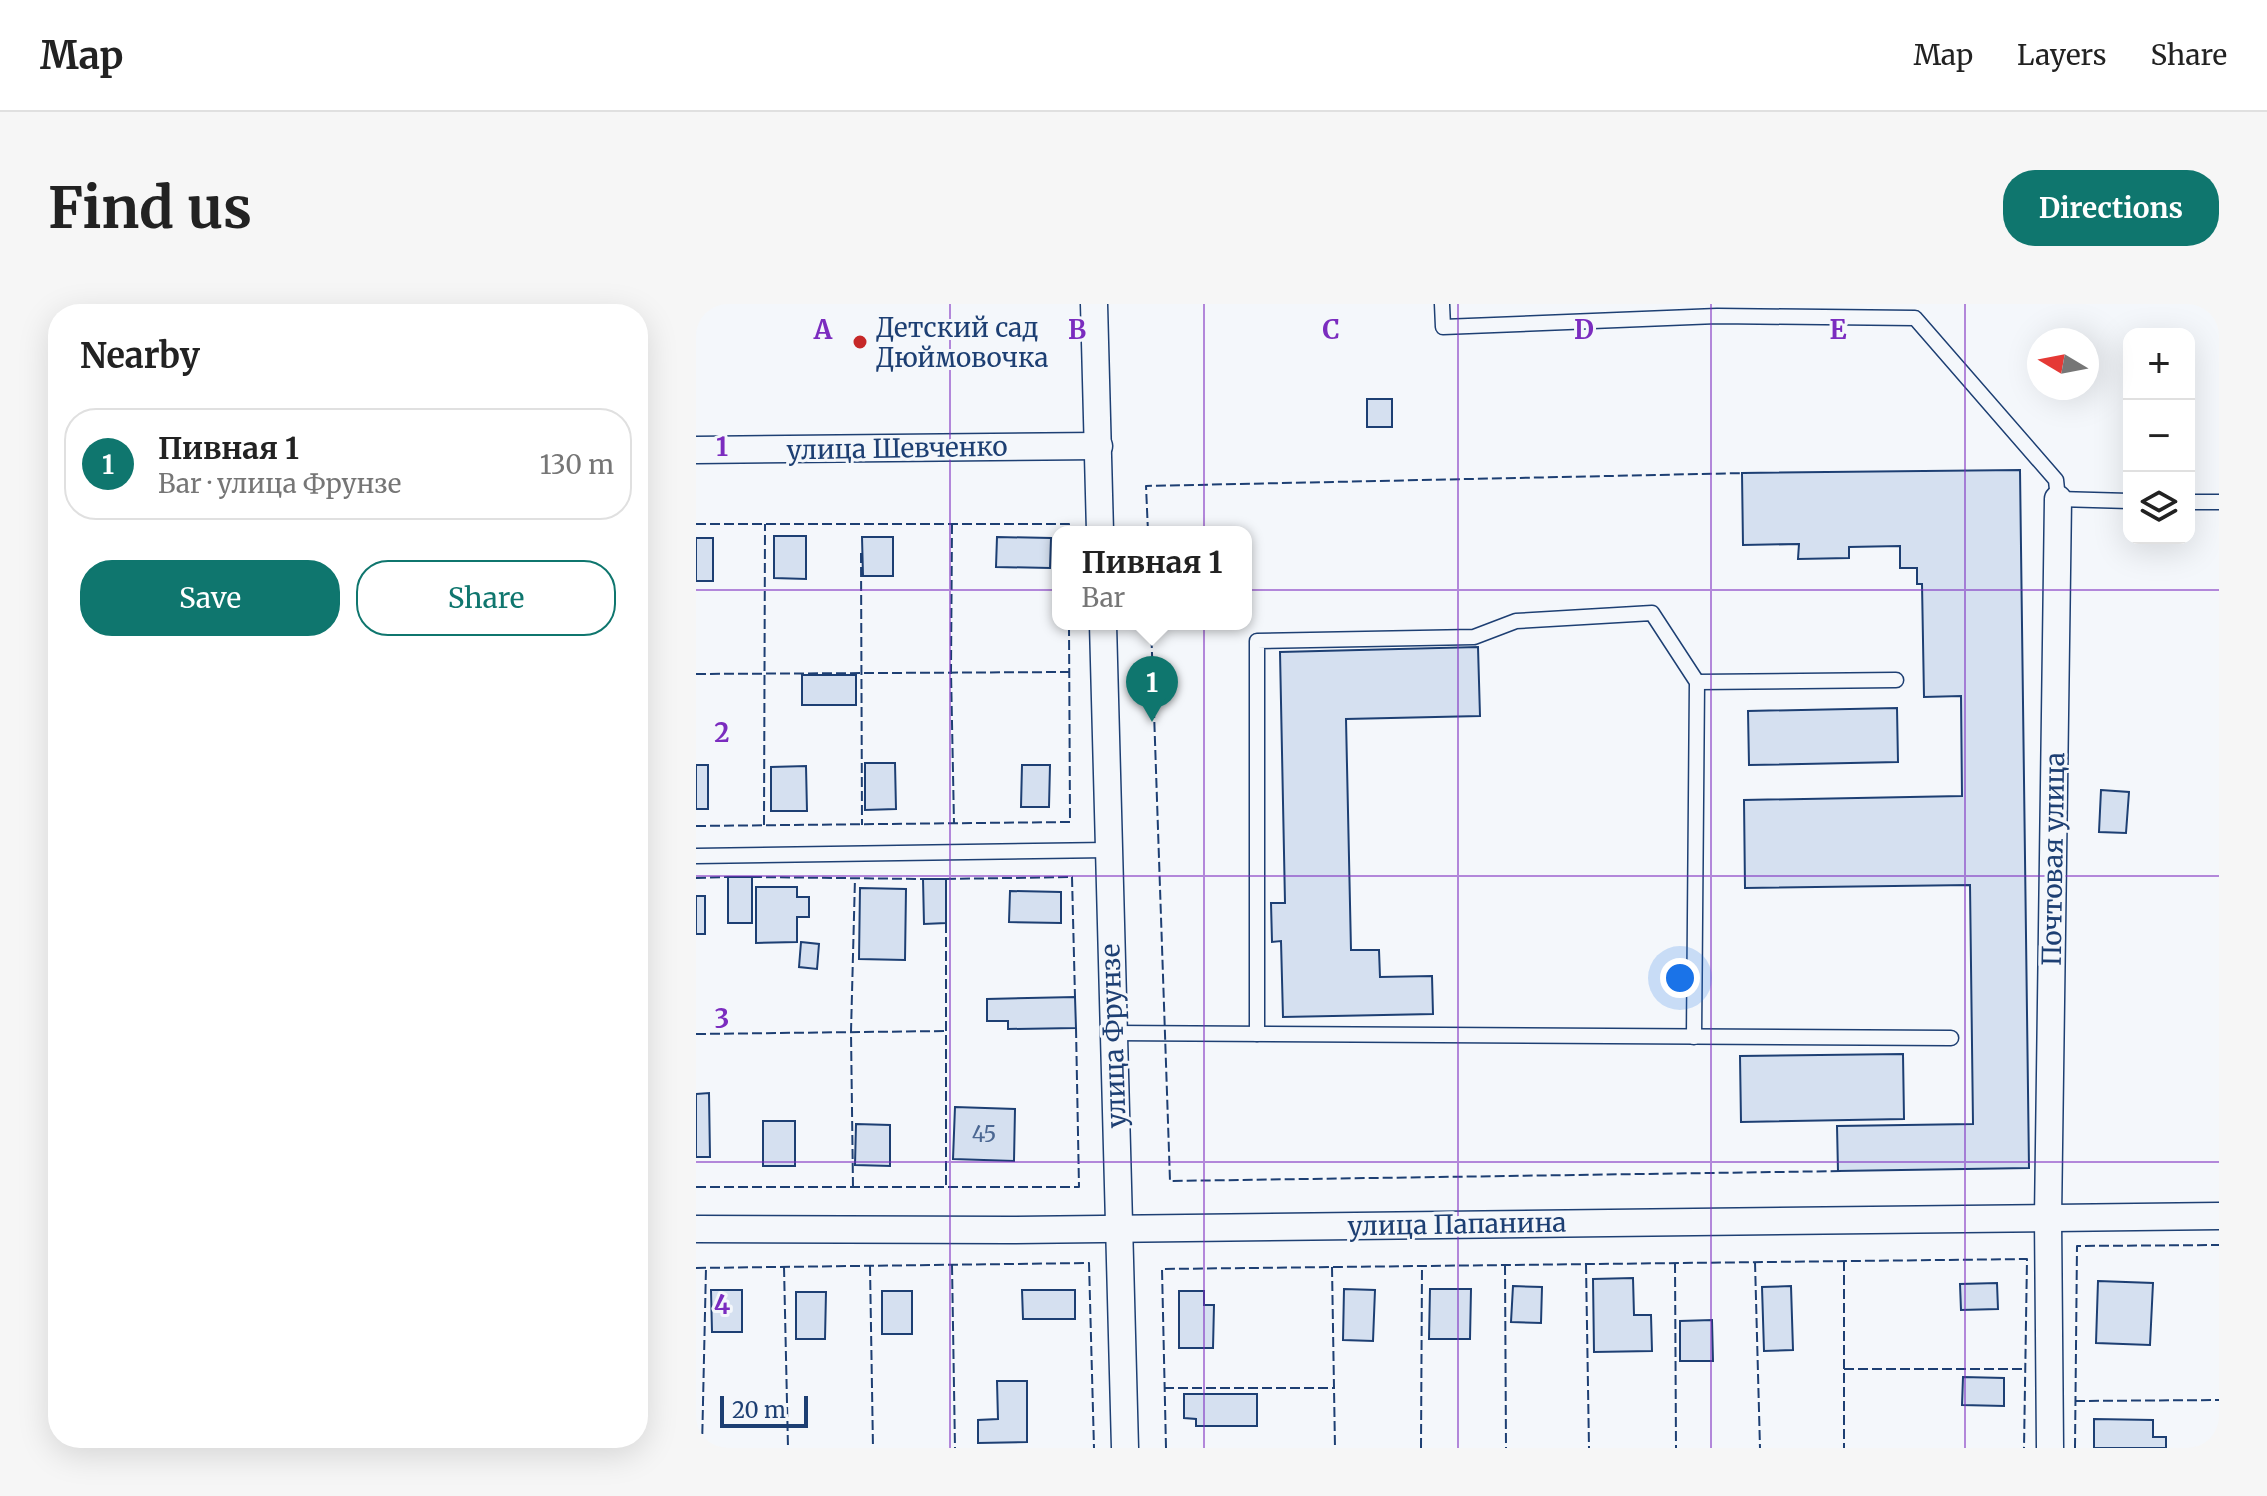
<!DOCTYPE html>
<html lang="en">
<head>
<meta charset="utf-8">
<style>
  :root { --surface:#fff; --page:#f6f6f6; --text:#222; --muted:#767676; --line:#e0e0e0; --accent:#0f766e }
  body { margin:0; font-family:Merriweather,serif; background:var(--page); color:var(--text) }
  .controls { position:absolute; right:24px; top:24px; display:grid; overflow:hidden; border-radius:16px; box-shadow:0 8px 32px #0002 }
  .controls button { width:72px; height:72px; display:grid; place-items:center; padding:0; border:0; border-bottom:2px solid var(--line); background:var(--surface); color:var(--text); font:40px sans-serif }
  .compass { position:absolute; left:1331px; top:24px; width:72px; height:72px; border-radius:50%; background:var(--surface); box-shadow:0 8px 32px #0002; rotate:280deg }
  .scale { position:absolute; left:24px; bottom:20px; width:88px; box-sizing:border-box; padding-left:8px; border:4px solid #1d3f73; border-top:0; font-size:22px; line-height:28px; white-space:nowrap; color:#1d3f73; -webkit-text-stroke:6px #f4f7fb; paint-order:stroke }
  .you { position:absolute; left:984px; top:674px; width:28px; height:28px; margin:-20px; border:6px solid #fff; border-radius:50%; background:#1a73e8; box-shadow:0 0 0 12px #1a73e833 }
  .badge { display:grid; place-items:center; width:52px; height:52px; border-radius:50%; background:var(--accent); color:#fff; font-size:26px; font-weight:700 }
  .pin { position:absolute; translate:-50% -66px; filter:drop-shadow(0 2px 4px #0008) }
  .pin::after { content:''; position:absolute; top:42px; width:28px; height:24px; background:inherit; clip-path:polygon(0 0,100% 0,50% 100%) }
  .popup { position:absolute; left:356px; top:222px; width:200px; height:104px; box-sizing:border-box; display:grid; place-content:center; border-radius:16px; background:var(--surface); filter:drop-shadow(0 2px 6px #0005); font-size:26px; white-space:nowrap; color:var(--muted) }
  .popup b { font-size:30px; color:var(--text) }
  .popup::after { content:''; position:absolute; left:50%; top:100%; margin-left:-16px; border:16px solid transparent; border-top-color:var(--surface) }
  .list { margin:0; padding:0; list-style:none }
  h2 { display:flex; justify-content:space-between; align-items:center; height:104px; margin:0; padding:0 32px; font-size:34px }
  h2 small { font-size:26px; font-weight:400; color:var(--muted) }
  .list li { display:grid; grid-template-columns:52px 1fr auto; gap:24px; align-items:center; box-sizing:border-box; height:112px; margin:0 16px 16px; padding:0 16px; border:2px solid var(--line); border-radius:32px }
  .list b { display:block; font-size:30px; white-space:nowrap }
  .list p { margin:0; font-size:26px; white-space:nowrap; color:var(--muted) }
  .list em { font-size:26px; font-style:normal; color:var(--muted) }
  .actions { display:flex; gap:16px; padding:24px 32px }
  .actions a { flex:1; padding:18px 0; border:2px solid var(--accent); border-radius:32px; text-align:center; font-size:28px; color:var(--accent) }
  .actions .main { background:var(--accent); color:#fff }
  .icon { flex:none; width:44px; height:44px; fill:none; stroke:currentColor; stroke-width:2; stroke-linecap:round; stroke-linejoin:round }
  .map { position:relative; flex:none; width:1523px; height:1144px; overflow:hidden; border-radius:32px }
  header { display:flex; align-items:center; gap:48px; box-sizing:border-box; height:112px; padding:0 40px; background:var(--surface); border-bottom:2px solid var(--line) }
  header strong { font-size:38px }
  nav { display:flex; gap:44px; margin-inline-start:auto; font-size:28px }
  .intro { display:flex; align-items:center; justify-content:space-between; box-sizing:border-box; height:192px; padding:0 48px }
  h1 { margin:0; font-size:56px }
  .button { padding:20px 36px; border-radius:32px; background:var(--accent); color:#fff; font-size:28px; font-weight:700 }
  main { display:flex; gap:48px; padding:0 48px }
  aside { flex:1; background:var(--surface); border-radius:32px; box-shadow:0 8px 32px #0002 }
  .map>svg:first-child { display:block }
  .building { fill:#d5e0f0; stroke:#1d3f73; stroke-width:2 }
  .lines { fill:none; stroke-linecap:round; stroke-linejoin:round }
  .lane-casing { stroke:#1d3f73; stroke-width:17 }
  .street-casing { stroke:#1d3f73; stroke-width:29 }
  .lane { stroke:#f4f7fb; stroke-width:14 }
  .street { stroke:#f4f7fb; stroke-width:26 }
  .fence { stroke:#1d3f73; stroke-width:2; stroke-dasharray:10 4; stroke-linecap:butt }
  .grid { fill:none; stroke:#7b2cbf; stroke-width:2; stroke-opacity:0.55 }
  .poi-dot { fill:#c62828; stroke:#f4f7fb; stroke-width:3 }
  .labels { text-anchor:middle; dominant-baseline:central; stroke-width:6; stroke-linejoin:round; paint-order:stroke }
  .number-label { font-size:22px; fill:#4b6792 }
  .poi-label { font-size:26px; fill:#1d3f73; stroke:#f4f7fb; text-anchor:start }
  .street-label { font-size:26px; fill:#1d3f73; stroke:#f4f7fb }
  .grid-label { font-size:26px; text-anchor:middle; font-weight:bold; fill:#7b2cbf; stroke:#f4f7fb; stroke-width:6; stroke-linejoin:round; paint-order:stroke }
</style>
</head>
<body>
<header>
<strong>Map</strong>
<nav><a>Map</a><a>Layers</a><a>Share</a></nav>
</header>
<div class="intro"><h1>Find us</h1><a class="button">Directions</a></div>
<main>
<aside>
<h2>Nearby<small></small></h2>
<ul class="list">
<li><span class="badge">1</span><div><b>Пивная 1</b><p>Bar · улица Фрунзе</p></div><em>130 m</em></li>
</ul>
<div class="actions"><a class="main">Save</a><a>Share</a></div>
</aside>
<div class="map">
<svg width="1523" height="1144" viewBox="0 0 1523 1144">
  <rect width="100%" height="100%" fill="#f4f7fb"/>
  <g class="building">
    <rect x="671" y="95" width="25" height="28"/>
    <polygon points="1324,166 1333,864 1142,867 1141,822 1277,820 1274,581 1049,584 1048,496 1266,492 1265,392 1228,393 1226,280 1221,280 1221,264 1204,264 1204,242 1153,243 1153,254 1102,255 1103,240 1047,241 1046,169"/>
    <polygon points="78,232 110,232 110,275 78,274"/>
    <polygon points="166,233 197,233 197,272 167,272"/>
    <polygon points="301,233 355,234 354,264 300,263"/>
    <rect x="0" y="234" width="17" height="43"/>
    <polygon points="782,343 784,412 650,415 655,646 683,646 684,673 736,672 737,710 587,713 585,637 576,638 575,599 589,599 584,348"/>
    <rect x="106" y="371" width="54" height="30"/>
    <polygon points="1201,404 1202,458 1053,461 1052,407"/>
    <polygon points="169,459 199,459 200,505 169,506"/>
    <rect x="0" y="461" width="12" height="44"/>
    <polygon points="326,461 354,461 353,503 325,503"/>
    <polygon points="110,462 111,507 75,507 75,463"/>
    <polygon points="1405,486 1433,488 1430,529 1403,528"/>
    <rect x="32" y="573" width="24" height="46"/>
    <polygon points="227,575 250,575 250,619 228,620"/>
    <polygon points="60,583 101,583 101,593 113,593 113,613 101,613 101,638 60,639"/>
    <polygon points="164,584 210,585 209,656 163,655"/>
    <polygon points="314,587 365,588 365,619 313,618"/>
    <rect x="0" y="592" width="9" height="38"/>
    <polygon points="105,638 123,640 121,665 103,663"/>
    <polygon points="379,693 380,724 312,725 312,717 291,717 291,695"/>
    <polygon points="1207,750 1208,815 1045,818 1044,752"/>
    <polygon points="13,789 14,853 0,853 0,790"/>
    <polygon points="259,803 319,805 318,857 257,855"/>
    <rect x="67" y="817" width="32" height="45"/>
    <polygon points="160,820 194,821 194,862 159,861"/>
    <polygon points="937,974 938,1011 955,1011 956,1047 898,1048 897,975"/>
    <polygon points="1402,977 1457,979 1454,1041 1400,1039"/>
    <polygon points="1301,979 1302,1005 1265,1006 1264,980"/>
    <polygon points="817,982 846,983 845,1019 815,1018"/>
    <polygon points="1095,982 1097,1046 1068,1047 1066,983"/>
    <polygon points="648,985 679,986 677,1037 647,1036"/>
    <polygon points="734,985 775,985 774,1035 733,1035"/>
    <polygon points="15,986 46,986 46,1028 16,1028"/>
    <polygon points="326,986 379,986 379,1015 327,1015"/>
    <rect x="186" y="987" width="30" height="43"/>
    <polygon points="483,987 508,987 508,1001 518,1001 517,1044 483,1044"/>
    <polygon points="100,988 130,988 129,1035 100,1035"/>
    <polygon points="1016,1016 1017,1057 984,1057 984,1017"/>
    <polygon points="1267,1073 1308,1074 1308,1102 1266,1101"/>
    <polygon points="301,1077 331,1077 331,1138 282,1139 282,1116 302,1115"/>
    <polygon points="488,1090 561,1090 561,1122 500,1122 500,1115 488,1114"/>
    <polygon points="1398,1115 1457,1116 1457,1133 1470,1133 1470,1144 1398,1144"/>
  </g>
  <g class="lines">
    <defs>
      <g id="lane">
        <polyline points="746,0 747,23 1021,12 1219,14 1360,176 1362,195 1433,197"/>
        <polyline points="1493,198 1523,198"/>
        <polyline points="1001,378 1200,376"/>
        <polyline points="0,552 412,546"/>
        <polyline points="417,729 1255,734"/>
        <polyline points="561,730 561,337 778,333 820,317 956,309 1001,378 998,733"/>
      </g>
      <g id="street">
        <polyline points="398,0 404,228"/>
        <polyline points="0,146 403,142"/>
        <polyline points="407,320 429,1144"/>
        <polyline points="0,925 314,926 1523,912"/>
        <polyline points="1354,1144 1352,914 1362,195"/>
      </g>
    </defs>
    <use href="#lane" class="lane-casing"/>
    <use href="#street" class="street-casing"/>
    <use href="#lane" class="lane"/>
    <use href="#street" class="street"/>
    <g class="fence">
      <polyline points="0,220 373,220 373,228"/>
      <polyline points="256,220 255,368 258,519"/>
      <polyline points="452,228 450,182 1051,169"/>
      <polyline points="165,249 166,521"/>
      <polyline points="455,320 474,877 1148,867"/>
      <polyline points="0,370 373,368"/>
      <polyline points="68,521 69,220"/>
      <polyline points="0,522 374,518 373,320"/>
      <polyline points="56,573 227,575"/>
      <polyline points="0,574 32,573"/>
      <polyline points="250,575 376,573 379,693"/>
      <polyline points="250,619 250,883"/>
      <polyline points="0,730 250,727"/>
      <polyline points="0,883 383,883 380,724"/>
      <polyline points="157,883 155,728 159,574"/>
      <polyline points="1148,957 1148,1144"/>
      <polyline points="1059,958 1064,1144"/>
      <polyline points="979,959 980,1144"/>
      <polyline points="890,960 893,1144"/>
      <polyline points="256,961 259,1144"/>
      <polyline points="809,961 810,1144"/>
      <polyline points="174,962 177,1144"/>
      <polyline points="88,963 92,1144"/>
      <polyline points="636,963 639,1144"/>
      <polyline points="0,964 393,959 398,1144"/>
      <polyline points="1148,1065 1329,1065"/>
      <polyline points="468,1084 638,1084"/>
      <polyline points="1379,1097 1523,1096"/>
      <polyline points="6,1144 10,964"/>
      <polyline points="470,1144 466,965 1331,955 1328,1144"/>
      <polyline points="725,1144 726,962"/>
      <polyline points="1379,1144 1381,942 1523,941"/>
    </g>
  </g>
  <path class="grid" d="M 254,0 L 254,1144M 508,0 L 508,1144M 762,0 L 762,1144M 1015,0 L 1015,1144M 1269,0 L 1269,1144M 0,286 L 1523,286M 0,572 L 1523,572M 0,858 L 1523,858"/>
  <circle class="poi-dot" cx="164" cy="38" r="8"/>
  <g class="labels">
    <g class="number-label">
      <text x="288" y="830">45</text>
    </g>
    <g class="poi-label">
      <text x="180" y="23">Детский сад<tspan x="180" dy="30">Дюймовочка</tspan></text>
    </g>
    <g class="street-label">
      <text transform="translate(201 144) rotate(-1)">улица Шевченко</text>
      <text transform="translate(1357 555) rotate(-89)">Почтовая улица</text>
      <text transform="translate(417 732) rotate(-92)">улица Фрунзе</text>
      <text transform="translate(761 920) rotate(-1)">улица Папанина</text>
    </g>
  </g>
  <g class="grid-label">
    <text x="127" y="35">A</text>
    <text x="381" y="35">B</text>
    <text x="635" y="35">C</text>
    <text x="888" y="35">D</text>
    <text x="1142" y="35">E</text>
    <text x="26" y="152">1</text>
    <text x="26" y="438">2</text>
    <text x="26" y="724">3</text>
    <text x="26" y="1010">4</text>
  </g>
</svg>
<div class="controls">
<button>+</button>
<button>−</button>
<button><svg class="icon" aria-label="layers" viewBox="0 0 24 24"><path d="M12 4l9 5-9 5-9-5zM3 14l9 5 9-5"/></svg></button>
</div>
<svg class="compass" viewBox="-18 -18 36 36"><path d="M0-13l5 13h-10z" fill="#e53935"/><path d="M0 13l5-13h-10z" fill="#767676"/></svg>
<div class="scale">20 m</div>
<div class="you"></div>
<div class="pin badge" style="left:456px;top:418px">1</div>
<div class="popup"><b>Пивная 1</b>Bar</div>
</div>
</main>
</body>
</html>
